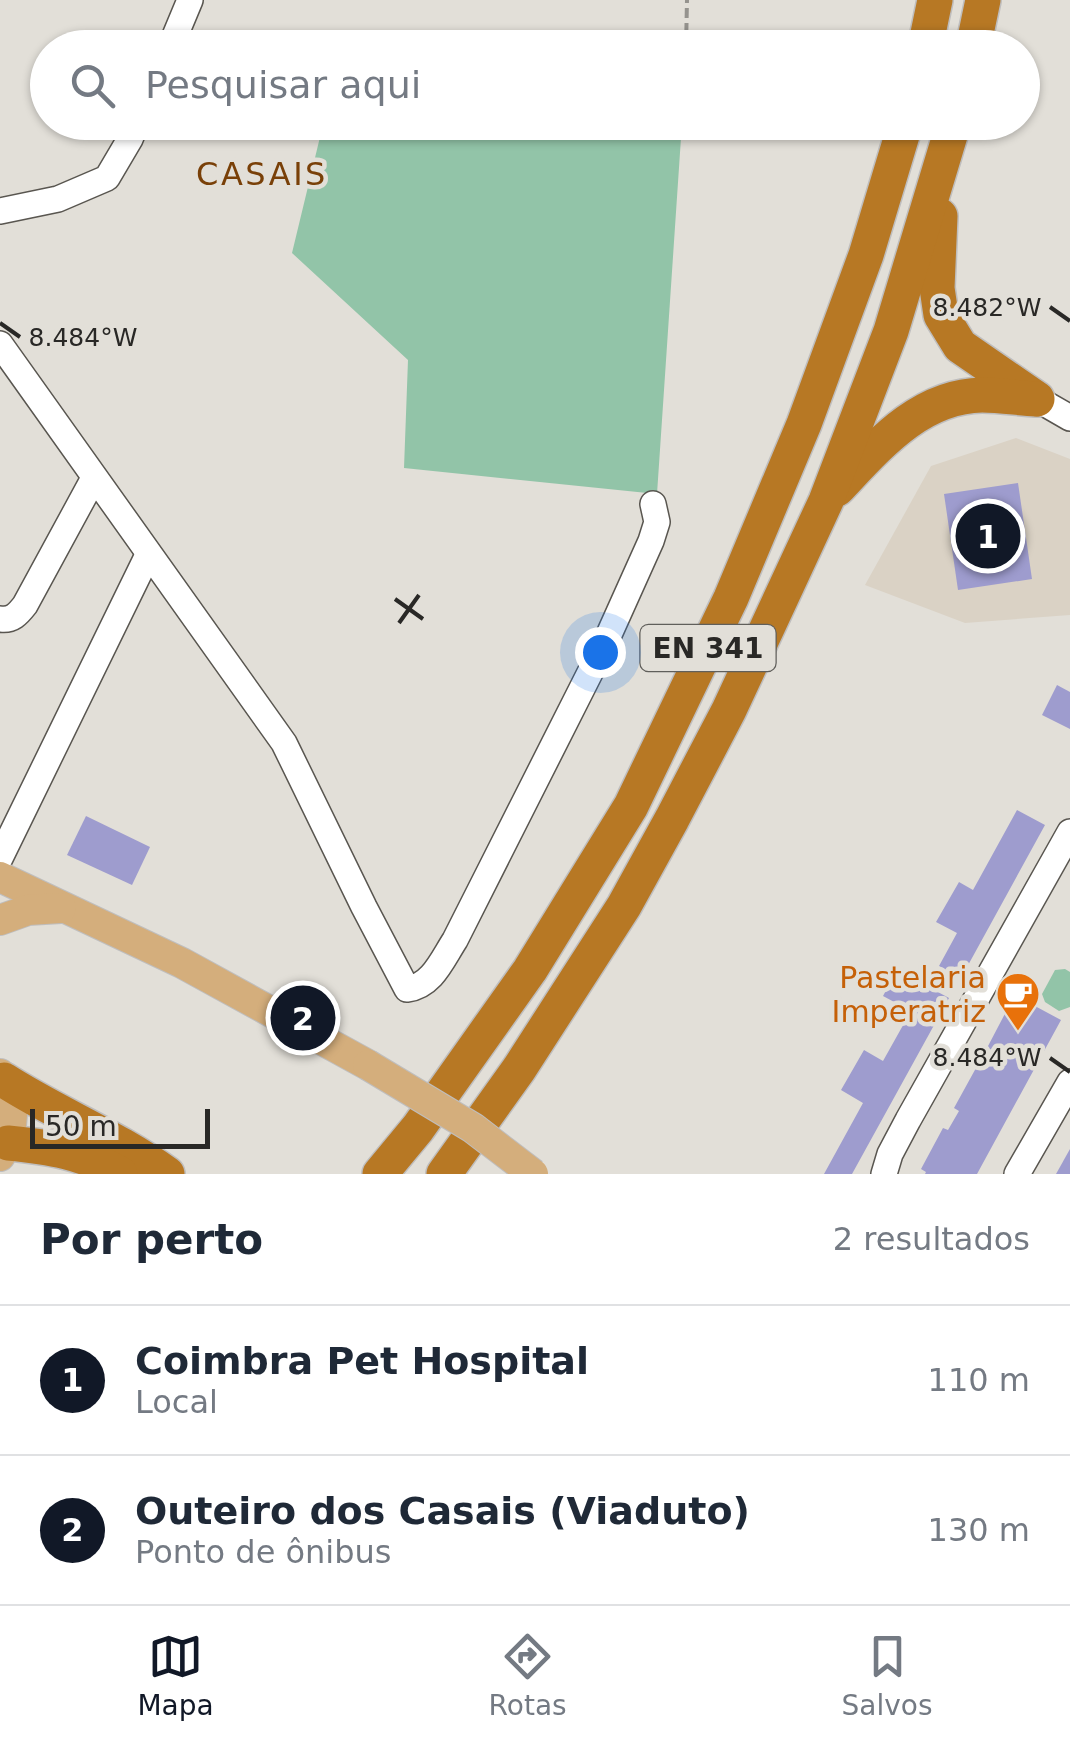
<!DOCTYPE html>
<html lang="pt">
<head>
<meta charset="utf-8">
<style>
  :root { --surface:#fff; --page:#f6f6f7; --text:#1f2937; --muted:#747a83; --line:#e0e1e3; --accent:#111827 }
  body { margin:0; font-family:"DejaVu Sans",sans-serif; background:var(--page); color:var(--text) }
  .scale { position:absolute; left:30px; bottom:25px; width:180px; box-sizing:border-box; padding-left:10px; border:5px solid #292826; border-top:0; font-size:28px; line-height:35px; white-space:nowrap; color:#292826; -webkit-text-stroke:8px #e2dfd8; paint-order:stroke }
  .you { position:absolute; left:600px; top:652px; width:35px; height:35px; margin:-25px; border:8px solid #fff; border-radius:50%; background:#1a73e8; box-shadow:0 0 0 15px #1a73e833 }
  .badge { display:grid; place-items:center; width:65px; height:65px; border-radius:50%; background:var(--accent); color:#fff; font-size:32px; font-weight:700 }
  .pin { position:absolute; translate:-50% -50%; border:5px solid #fff; box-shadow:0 2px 10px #0006 }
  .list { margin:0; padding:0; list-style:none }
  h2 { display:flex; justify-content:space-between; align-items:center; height:130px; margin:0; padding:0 40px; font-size:42px }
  h2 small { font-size:32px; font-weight:400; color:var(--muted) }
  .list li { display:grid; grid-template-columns:65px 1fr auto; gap:30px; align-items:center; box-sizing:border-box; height:150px; padding:0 40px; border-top:2px solid var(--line) }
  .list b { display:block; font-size:38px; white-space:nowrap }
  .list p { margin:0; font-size:32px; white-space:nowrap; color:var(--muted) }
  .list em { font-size:32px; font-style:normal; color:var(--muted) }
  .icon { flex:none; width:55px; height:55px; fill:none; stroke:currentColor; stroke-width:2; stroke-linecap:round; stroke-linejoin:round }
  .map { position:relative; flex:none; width:1070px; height:1174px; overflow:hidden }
  .search { position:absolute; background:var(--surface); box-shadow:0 2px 8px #0004; left:30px; right:30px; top:30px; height:110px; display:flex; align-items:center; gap:25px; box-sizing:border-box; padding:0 35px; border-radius:55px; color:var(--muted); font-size:38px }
  .sheet { height:430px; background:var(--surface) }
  nav { display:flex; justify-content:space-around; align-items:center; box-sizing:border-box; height:140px; border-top:2px solid var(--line); background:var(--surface); font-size:28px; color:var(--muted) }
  nav a { display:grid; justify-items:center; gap:5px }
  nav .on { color:var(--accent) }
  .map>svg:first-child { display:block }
  .built { fill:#dad2c5 }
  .green { fill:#92c4a8 }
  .building { fill:#9e9cce }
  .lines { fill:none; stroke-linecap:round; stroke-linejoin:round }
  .minor-casing { stroke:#595650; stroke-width:28 }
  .major-casing { stroke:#bfbebe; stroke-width:32 }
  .highway-casing { stroke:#bfbebe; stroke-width:38 }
  .path { stroke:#95938e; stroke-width:4; stroke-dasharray:10 5; stroke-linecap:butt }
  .minor { stroke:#fff; stroke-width:25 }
  .major { stroke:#d4ae7c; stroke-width:30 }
  .highway { stroke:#b77824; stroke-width:35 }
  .major-bridge-casing { stroke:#bfbebe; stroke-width:32; stroke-linecap:butt }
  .major-bridge { stroke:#d4ae7c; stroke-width:30 }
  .ticks { fill:none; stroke:#292826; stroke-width:4 }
  .labels { text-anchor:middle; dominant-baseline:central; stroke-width:9; stroke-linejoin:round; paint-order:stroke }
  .shield { fill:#e2dfd8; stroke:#605f5b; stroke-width:2.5 }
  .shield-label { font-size:28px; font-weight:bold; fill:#292826 }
  .food-label { font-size:30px; fill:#c56008; stroke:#e2dfd8; text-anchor:end }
  .neighbourhood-label { font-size:32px; letter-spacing:2.5px; fill:#794008; stroke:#e2dfd8 }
  .ticks-label { font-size:25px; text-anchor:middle; fill:#292826; stroke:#e2dfd8; stroke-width:9; stroke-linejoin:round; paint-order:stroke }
</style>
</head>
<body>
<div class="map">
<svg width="1070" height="1174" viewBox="0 0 1070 1174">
  <rect width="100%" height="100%" fill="#e2dfd8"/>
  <polygon class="built" points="1016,438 1070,459 1070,615 965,623 865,585 931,466"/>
  <g class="green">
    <polygon points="383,122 682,123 657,494 404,468 408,360 292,253 320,137"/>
    <polygon points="1065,969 1070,972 1070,1007 1059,1011 1045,1002 1042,994 1055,970"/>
  </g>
  <g class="building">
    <polygon points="1018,483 1032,579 958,590 944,494"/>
    <polygon points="1057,685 1070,692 1070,729 1042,715"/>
    <polygon points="1017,810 1045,825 961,978 939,966 957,933 936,922 959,882 973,890"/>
    <polygon points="86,816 150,847 132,885 67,855"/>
    <polygon points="897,970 949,998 852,1174 824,1174 863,1103 841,1090 864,1050 883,1061 911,1011 883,996"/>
    <polygon points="1020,998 1061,1020 977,1174 925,1174 926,1172 921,1169 943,1128 948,1130 959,1111 954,1108 976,1068 981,1070 992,1050 987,1048 1009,1006 1014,1009"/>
    <polygon points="1070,1149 1070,1174 1056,1174"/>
  </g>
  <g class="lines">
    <defs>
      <g id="minor">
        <polyline points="170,48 190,0"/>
        <polyline points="0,211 58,199 107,178 130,139 137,122"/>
        <path d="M 0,344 L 284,743 L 364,907 L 407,989 C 432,986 442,960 455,940 L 607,639 L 651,541 L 657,522 L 653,504"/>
        <polyline points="1037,399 1070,418"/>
        <path d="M 0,619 C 12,621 18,614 25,605 L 94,478"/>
        <polyline points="0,858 148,555"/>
        <polyline points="884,1174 890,1154 908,1120 1070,832"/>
        <polyline points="1017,1174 1070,1082"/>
      </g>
      <g id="major">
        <polyline points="0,877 182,963 368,1065"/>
        <polyline points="0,920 28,910 61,908"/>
        <path d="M 0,1074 C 17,1100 15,1129 0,1156"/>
      </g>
      <g id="highway">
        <polyline points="925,48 935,0"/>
        <polyline points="973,48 983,0"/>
        <polyline points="940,216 937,288 941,315 960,346 1037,399"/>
        <path d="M 837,489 C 877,447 919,396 982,395 C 1000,395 1018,398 1036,399"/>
        <path d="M 4,1080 C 57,1114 116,1137 167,1174"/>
        <path d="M 8,1143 C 51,1147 82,1152 120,1174"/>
        <polyline points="380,1174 418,1128 530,970 631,806 731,598 804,424 866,255 906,122"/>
        <polyline points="444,1174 519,1069 624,906 672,819 729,710 826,501 891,331 954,122"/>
      </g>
    </defs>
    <use href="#minor" class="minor-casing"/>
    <use href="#major" class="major-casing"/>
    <use href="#highway" class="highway-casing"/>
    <polyline class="path" points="686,48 687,0"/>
    <use href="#minor" class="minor"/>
    <use href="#major" class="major"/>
    <use href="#highway" class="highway"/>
    <defs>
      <polyline id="major-bridge" points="368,1065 473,1128 533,1174"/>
    </defs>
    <use href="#major-bridge" class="major-bridge-casing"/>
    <use href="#major-bridge" class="major-bridge"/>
  </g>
  <path class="ticks" d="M 1050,307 L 1070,321M 0,323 L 20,337M 395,599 L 423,619M 399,623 L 419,595M 1050,1058 L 1070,1072"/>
  <defs>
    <symbol id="cafe-pin" viewBox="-11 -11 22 30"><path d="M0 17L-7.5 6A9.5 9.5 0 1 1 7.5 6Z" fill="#e8710a" stroke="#e2dfd8"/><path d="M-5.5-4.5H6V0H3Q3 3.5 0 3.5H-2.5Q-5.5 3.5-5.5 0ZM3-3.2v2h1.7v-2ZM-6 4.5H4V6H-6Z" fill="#fff"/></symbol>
  </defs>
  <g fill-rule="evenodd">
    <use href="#cafe-pin" x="993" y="969" width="50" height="68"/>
  </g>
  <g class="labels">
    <rect class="shield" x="640.5" y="625" width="135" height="46" rx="8"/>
    <g class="shield-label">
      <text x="708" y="648">EN 341</text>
    </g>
    <g class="food-label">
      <text x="986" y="977">Pastelaria<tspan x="986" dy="34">Imperatriz</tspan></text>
    </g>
    <g class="neighbourhood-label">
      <text x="262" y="174">CASAIS</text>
    </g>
  </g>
  <g class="ticks-label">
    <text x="987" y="316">8.482°W</text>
    <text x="83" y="346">8.484°W</text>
    <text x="987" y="1066">8.484°W</text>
  </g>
</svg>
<div class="scale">50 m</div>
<div class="you"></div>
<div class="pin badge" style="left:988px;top:536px">1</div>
<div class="pin badge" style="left:303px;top:1018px">2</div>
<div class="search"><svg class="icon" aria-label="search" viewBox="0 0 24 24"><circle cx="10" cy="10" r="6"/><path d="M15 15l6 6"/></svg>Pesquisar aqui</div>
</div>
<section class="sheet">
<h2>Por perto<small>2 resultados</small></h2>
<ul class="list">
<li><span class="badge">1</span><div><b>Coimbra Pet Hospital</b><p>Local</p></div><em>110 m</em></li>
<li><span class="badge">2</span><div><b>Outeiro dos Casais (Viaduto)</b><p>Ponto de ônibus</p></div><em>130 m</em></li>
</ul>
</section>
<nav>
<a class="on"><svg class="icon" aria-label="map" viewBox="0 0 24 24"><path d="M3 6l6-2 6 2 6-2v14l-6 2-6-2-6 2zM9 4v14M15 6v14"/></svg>Mapa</a>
<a><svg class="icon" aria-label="directions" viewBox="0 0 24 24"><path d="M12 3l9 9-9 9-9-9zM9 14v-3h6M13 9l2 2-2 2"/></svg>Rotas</a>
<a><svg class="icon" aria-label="saved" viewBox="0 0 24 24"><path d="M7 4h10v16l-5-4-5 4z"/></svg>Salvos</a>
</nav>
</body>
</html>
